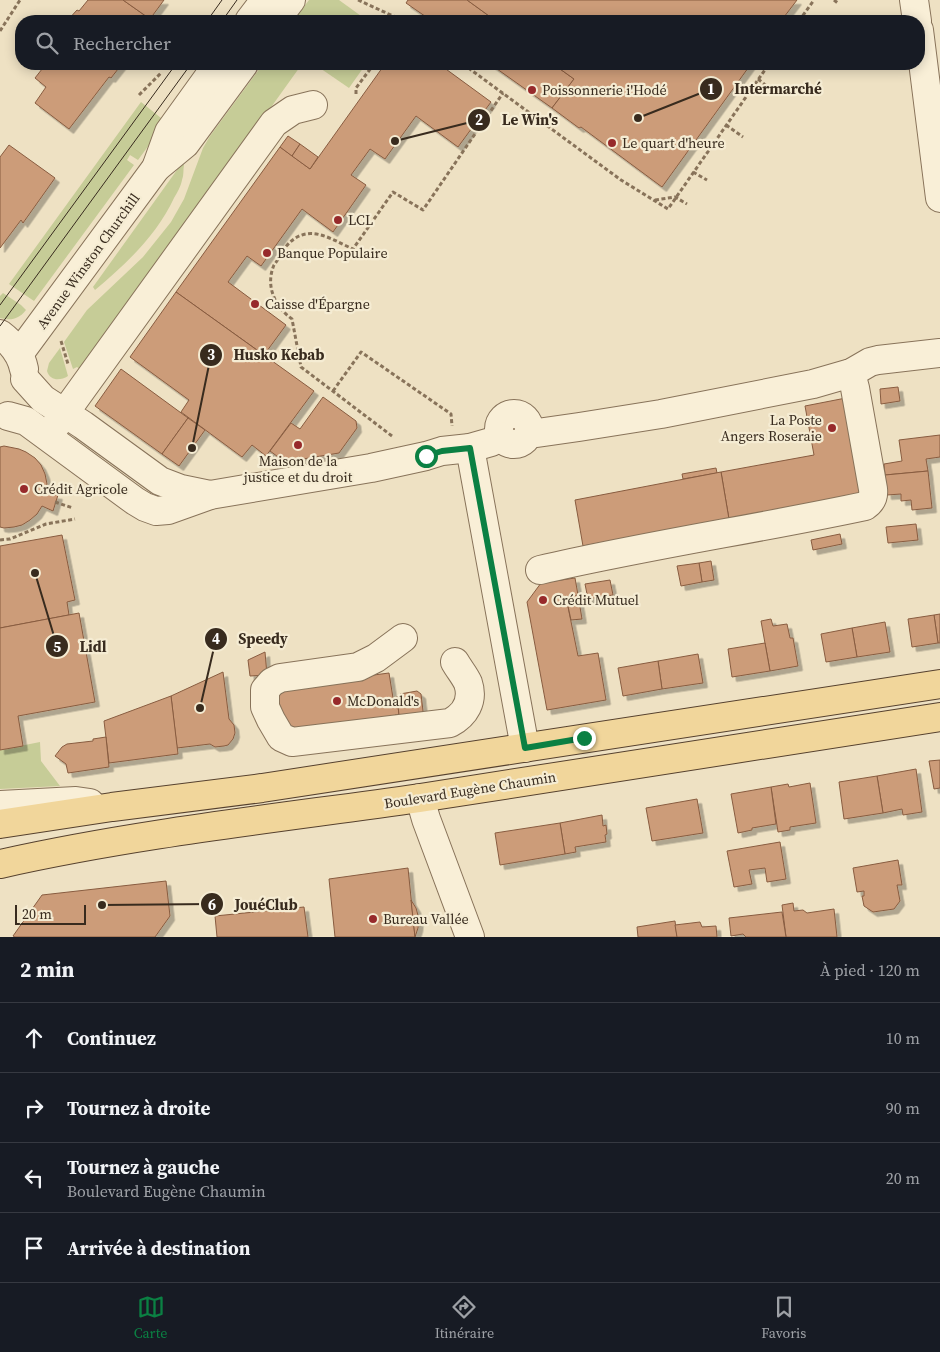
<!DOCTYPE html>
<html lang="fr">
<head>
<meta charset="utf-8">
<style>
  :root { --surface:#171b24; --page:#242831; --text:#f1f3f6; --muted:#9ea1a6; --line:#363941; --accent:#0b8043 }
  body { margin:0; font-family:"Source Serif 4",serif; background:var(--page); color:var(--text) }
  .scale { position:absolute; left:15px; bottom:12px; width:71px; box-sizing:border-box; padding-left:5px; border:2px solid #382b1e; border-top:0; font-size:14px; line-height:18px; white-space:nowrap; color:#382b1e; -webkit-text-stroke:4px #f5ecd3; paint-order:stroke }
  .stop { position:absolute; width:15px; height:15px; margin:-11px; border:4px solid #0b8043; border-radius:50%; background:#fff }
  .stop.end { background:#0b8043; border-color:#fff; box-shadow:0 1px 5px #0008 }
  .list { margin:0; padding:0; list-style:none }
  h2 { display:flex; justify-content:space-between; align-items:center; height:65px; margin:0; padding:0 20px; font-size:21px }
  h2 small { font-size:16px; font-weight:400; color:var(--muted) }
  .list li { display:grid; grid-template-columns:32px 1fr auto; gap:15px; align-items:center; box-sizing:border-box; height:70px; padding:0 20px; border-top:1px solid var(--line) }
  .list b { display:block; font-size:19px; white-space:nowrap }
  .list p { margin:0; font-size:16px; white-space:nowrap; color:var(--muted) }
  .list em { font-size:16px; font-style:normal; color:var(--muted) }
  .icon { flex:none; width:28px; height:28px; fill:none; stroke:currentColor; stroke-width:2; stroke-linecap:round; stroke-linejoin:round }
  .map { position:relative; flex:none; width:940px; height:937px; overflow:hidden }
  .search { position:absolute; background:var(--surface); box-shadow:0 2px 12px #0003; left:15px; right:15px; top:15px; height:55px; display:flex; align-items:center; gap:12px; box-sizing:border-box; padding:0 18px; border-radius:20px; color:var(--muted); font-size:19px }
  .sheet { height:345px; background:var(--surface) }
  nav { display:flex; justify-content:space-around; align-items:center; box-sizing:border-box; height:70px; border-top:1px solid var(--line); background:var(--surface); font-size:14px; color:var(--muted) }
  nav a { display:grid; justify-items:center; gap:2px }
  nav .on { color:var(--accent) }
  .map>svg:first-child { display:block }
  .green { fill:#c6cc97 }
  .building { fill:#cc9c79; stroke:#885c40; filter:url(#shadow) }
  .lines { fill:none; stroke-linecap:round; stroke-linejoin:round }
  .minor-casing { stroke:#88735a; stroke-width:30 }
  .major-casing { stroke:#56412e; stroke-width:30 }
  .path { stroke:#88735a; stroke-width:3; stroke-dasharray:4 2.5; stroke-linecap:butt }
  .minor { stroke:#f9efd7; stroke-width:28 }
  .major { stroke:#f1d69b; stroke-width:28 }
  .tram { stroke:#382b1e; stroke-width:1 }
  .route { stroke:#0b8043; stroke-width:6 }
  .poi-dot { fill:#972a2b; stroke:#f5ecd3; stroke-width:2 }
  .labels { text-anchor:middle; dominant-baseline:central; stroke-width:4.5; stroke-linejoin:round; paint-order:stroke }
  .poi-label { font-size:14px; fill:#382b1e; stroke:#f5ecd3; text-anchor:start }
  .street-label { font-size:14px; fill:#382b1e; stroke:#f5ecd3 }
  .leader { fill:none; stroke:#382b1e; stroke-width:2 }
  .callout-dot { fill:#382b1e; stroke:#f5ecd3; stroke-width:2 }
  .mark-label { font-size:15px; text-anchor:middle; font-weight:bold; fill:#fff }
  .callout-label { font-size:15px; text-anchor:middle; font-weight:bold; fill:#382b1e; stroke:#f5ecd3; stroke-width:4.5; stroke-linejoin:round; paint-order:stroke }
</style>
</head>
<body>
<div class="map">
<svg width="940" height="937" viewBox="0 0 940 937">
  <defs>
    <filter id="shadow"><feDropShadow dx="4.5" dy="4.5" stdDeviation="0" flood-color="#0004"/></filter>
  </defs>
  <rect width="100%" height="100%" fill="#eee1c3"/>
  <g class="green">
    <polygon points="309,0 339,0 368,21 293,21"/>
    <polygon points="263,64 302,64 82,371 77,367 73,369 64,342 87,310 143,257 171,222 184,199 203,148 210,136"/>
    <polygon points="314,64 366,64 349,88"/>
    <polygon points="141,102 166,122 138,160 130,155 127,160 134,165 34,301 9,284"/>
    <path d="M 182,163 L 184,165 C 183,170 184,175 182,180 C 181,186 177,193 174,198 C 157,235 126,264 95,290 L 93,287 Z"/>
    <path d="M 3,293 L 21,305 L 26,310 C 19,319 11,321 0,318 L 0,296 Z"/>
    <path d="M 60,348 L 68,376 C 60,381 50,381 47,371 L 49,363 Z"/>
    <polygon points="40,742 41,761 60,786 0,789 0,750"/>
  </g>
  <g class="building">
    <polygon points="88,0 123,0 150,19 148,21 67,21 77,10 79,11"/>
    <polygon points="123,0 164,0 150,19"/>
    <polygon points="408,0 467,0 496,21 432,21 406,3"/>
    <polygon points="467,0 797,0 781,21 496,21"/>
    <polygon points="46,64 122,64 111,78 109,77 69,129 35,103 46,87 35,78"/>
    <polygon points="385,64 439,64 491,102 458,147 416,116 385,159 370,149 351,175 366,185 333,232 302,209 261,266 247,256 228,282 286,325 264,355 176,292 280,147 310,169"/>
    <polygon points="490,64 553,64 574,79 552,108"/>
    <polygon points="553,64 751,64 662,187 581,127 579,128 552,108 574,79"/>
    <polygon points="288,136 300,144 292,156 280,147"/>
    <polygon points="300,144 318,157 310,169 292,156"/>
    <polygon points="9,145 55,178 23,223 21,220 0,248 0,157"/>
    <polygon points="176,292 314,391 266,456 252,445 242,457 181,412 189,400 130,357"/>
    <polygon points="121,369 188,418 162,454 95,406"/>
    <polygon points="898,387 900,401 881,404 880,389"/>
    <polygon points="323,397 356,421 357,428 339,453 285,462 270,451 291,423 300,429"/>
    <polygon points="851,397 869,493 729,519 721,472 814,455 805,406"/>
    <polygon points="188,418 205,430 179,466 162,454"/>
    <polygon points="940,435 940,457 926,459 928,471 885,475 884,464 902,461 899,440"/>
    <polygon points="4,446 19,449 26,452 35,458 41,465 45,474 47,484 47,494 58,495 53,511 42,506 37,514 30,520 22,525 14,527 4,528 0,527 0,447"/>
    <polygon points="716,468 717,473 683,479 682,474"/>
    <polygon points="928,471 932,508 912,510 911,500 901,501 901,494 887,495 885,475"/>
    <polygon points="721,472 729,519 583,546 575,500"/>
    <polygon points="916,524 918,540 888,543 886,527"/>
    <polygon points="840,534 842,544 813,550 811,540"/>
    <polygon points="62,535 75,600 67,602 69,615 0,628 0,546"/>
    <polygon points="711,561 714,580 702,582 699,563"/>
    <polygon points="699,563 702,582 681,586 677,566"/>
    <polygon points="575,578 578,595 566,597 578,656 598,653 606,700 547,710 527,602 541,583"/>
    <polygon points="610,580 613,595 588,599 585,584"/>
    <polygon points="578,595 582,619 571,620 566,597"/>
    <polygon points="79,613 95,702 18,716 23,746 0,750 0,628"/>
    <polygon points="940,614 940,643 938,643 934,615"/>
    <polygon points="934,615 938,643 912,647 908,619"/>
    <polygon points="771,619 773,626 787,624 790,638 793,638 798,666 770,671 761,621"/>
    <polygon points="885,622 890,652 857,657 852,628"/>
    <polygon points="852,628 857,657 826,662 821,634"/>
    <polygon points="765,643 770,671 732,677 728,649"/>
    <polygon points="265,652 267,675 250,676 248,660"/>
    <polygon points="698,654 703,683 662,689 658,661"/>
    <polygon points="658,661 662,689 623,696 618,668"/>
    <polygon points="223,672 229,719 234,725 235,733 233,739 228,745 224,746 215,747 210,744 177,748 171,696"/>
    <polygon points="389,673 393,698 397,697 399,715 395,715 395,719 281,732 275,690 290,686"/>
    <polygon points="417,691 421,694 423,711 420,715 403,717 399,715 397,697 400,694"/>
    <polygon points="171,696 178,754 109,763 104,721"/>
    <polygon points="106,737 109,767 68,773 66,764 55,756 62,747 67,744 93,741 93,739"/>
    <polygon points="940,760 940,788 934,789 929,761"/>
    <polygon points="916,769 922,812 903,815 902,809 883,813 877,776"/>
    <polygon points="877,776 883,813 844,819 839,782"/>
    <polygon points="810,783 816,823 790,827 790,830 778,832 771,787 788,784 789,787"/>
    <polygon points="771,787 776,824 752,828 752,830 738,833 731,794"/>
    <polygon points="697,799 703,833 652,841 646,808"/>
    <polygon points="602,815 603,826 606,825 607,834 605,835 606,842 575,847 576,852 565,854 560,823"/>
    <polygon points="560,823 565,854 500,865 495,833"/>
    <polygon points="780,842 786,879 767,882 765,868 749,870 752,884 734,887 727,851"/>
    <polygon points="898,860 902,885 897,885 900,901 894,909 873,912 864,906 862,896 864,896 864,891 857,892 853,868"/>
    <polygon points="408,868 415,937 335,937 329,879"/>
    <polygon points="166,881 170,916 155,937 15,937 13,936 42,895"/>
    <polygon points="411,900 416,908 419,919 418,928 415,937"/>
    <polygon points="793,903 794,911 803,910 807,913 834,909 837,937 786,937 782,905"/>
    <polygon points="304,907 308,937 217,937 215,916"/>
    <polygon points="782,912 786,937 746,937 743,934 731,936 729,918"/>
    <polygon points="675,921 677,937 638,937 637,927"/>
    <polygon points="700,922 702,927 716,926 717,937 677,937 675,925"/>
  </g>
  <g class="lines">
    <defs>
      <g id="minor">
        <polyline points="914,0 917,21"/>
        <polyline points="249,21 265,0"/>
        <polyline points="275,21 291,0"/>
        <polyline points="919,30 940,198"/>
        <polyline points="156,168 185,144 244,64"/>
        <path d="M 0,334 C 12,343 21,354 24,369"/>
        <polyline points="19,354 156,168 169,132 218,64"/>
        <polyline points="25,379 43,399 83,425 160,481 181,489 210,495"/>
        <circle cx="514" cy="429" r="15"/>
        <polyline points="8,416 26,421 135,501 145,507 156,511 168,510 210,495 371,468 426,456 442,451 470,448 491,442 500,436"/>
        <polyline points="530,432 537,433 579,427 661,414 813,384 851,373 870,362 878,360 940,353"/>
        <polyline points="48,436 274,123 293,110 313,105"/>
        <polyline points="470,448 525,748"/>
        <path d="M 540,570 C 648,545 757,529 865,506 C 871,502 874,497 873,489 L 855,388 L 851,373"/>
        <path d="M 403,638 L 376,658 L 358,667 L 280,678 L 272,682 L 265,690 L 265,707 L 271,720 L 281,737 L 292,742 L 450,723 C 465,715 474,701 468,683 C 465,676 459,669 455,662"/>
        <polyline points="420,798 426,819 470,937"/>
        <polyline points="0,805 76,801 90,803"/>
      </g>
      <g id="major">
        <polyline points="0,824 112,807 262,788 940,684"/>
        <path d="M 0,864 C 138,833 280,818 420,798 C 594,772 767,744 940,717"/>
      </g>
    </defs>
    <use href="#minor" class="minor-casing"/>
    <use href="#major" class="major-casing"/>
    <g class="path">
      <polyline points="358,0 404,21"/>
      <polyline points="834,0 839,4"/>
      <polyline points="799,21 814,0"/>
      <polyline points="0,31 20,0"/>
      <polyline points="463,64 621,180 668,209 769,64"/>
      <polyline points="758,79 778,95"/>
      <polyline points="356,94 356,88 374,64"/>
      <polyline points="139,95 162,72"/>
      <polyline points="726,125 743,137"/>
      <polyline points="693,172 707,180"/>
      <polyline points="655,200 675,197 687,204"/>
      <polyline points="61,341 68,364"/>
      <polyline points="333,391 361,352 451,414 452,426"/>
      <path d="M 392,436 L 301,367 L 292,319 C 275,307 265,286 274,265 C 276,262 279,259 280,255 C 286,245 294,236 306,234 C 321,231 339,243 353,249 L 393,192 L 423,210 L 503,93"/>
      <polyline points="55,502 73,508"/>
      <polyline points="0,540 10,539 46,524 75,519"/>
    </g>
    <use href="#minor" class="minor"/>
    <use href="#major" class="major"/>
    <g class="tram">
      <polyline points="207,21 222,0"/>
      <polyline points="222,21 237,0"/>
      <polyline points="0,305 176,64"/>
      <polyline points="0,326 191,64"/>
    </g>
  </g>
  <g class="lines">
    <polyline class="route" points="426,456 442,451 470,448 525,748 584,738"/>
  </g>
  <g class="poi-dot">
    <circle cx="532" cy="90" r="5"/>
    <circle cx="612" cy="143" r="5"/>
    <circle cx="338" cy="220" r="5"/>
    <circle cx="267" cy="253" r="5"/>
    <circle cx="255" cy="304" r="5"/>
    <circle cx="832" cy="428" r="5"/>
    <circle cx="298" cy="445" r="5"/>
    <circle cx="24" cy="489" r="5"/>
    <circle cx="543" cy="600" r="5"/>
    <circle cx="337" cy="701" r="5"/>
    <circle cx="373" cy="919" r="5"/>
  </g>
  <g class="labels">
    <g class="poi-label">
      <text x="542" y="90">Poissonnerie i'Hodé</text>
      <text x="622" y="143">Le quart d'heure</text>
      <text x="348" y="220">LCL</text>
      <text x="277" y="253">Banque Populaire</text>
      <text x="265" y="304">Caisse d'Épargne</text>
      <text x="822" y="420" text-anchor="end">La Poste<tspan x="822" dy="16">Angers Roseraie</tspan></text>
      <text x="298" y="461" text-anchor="middle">Maison de la<tspan x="298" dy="16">justice et du droit</tspan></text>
      <text x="34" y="489">Crédit Agricole</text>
      <text x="553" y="600">Crédit Mutuel</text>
      <text x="347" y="701">McDonald's</text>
      <text x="383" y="919">Bureau Vallée</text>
    </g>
    <g class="street-label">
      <text transform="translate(88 261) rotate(-54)">Avenue Winston Churchill</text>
      <text transform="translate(470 790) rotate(-9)">Boulevard Eugène Chaumin</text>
    </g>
  </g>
  <path class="leader" d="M638 118L711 89M395 141L479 120M192 448L211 355M200 708L216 639M35 573L57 646M102 905L212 904"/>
  <g class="callout-dot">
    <circle cx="638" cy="118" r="5"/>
    <circle cx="395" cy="141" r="5"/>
    <circle cx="192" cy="448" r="5"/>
    <circle cx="200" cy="708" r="5"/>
    <circle cx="35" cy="573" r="5"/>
    <circle cx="102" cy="905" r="5"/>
    <circle cx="711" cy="89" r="12"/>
    <circle cx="479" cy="120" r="12"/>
    <circle cx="211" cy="355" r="12"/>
    <circle cx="216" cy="639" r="12"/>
    <circle cx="57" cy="646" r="12"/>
    <circle cx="212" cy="904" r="12"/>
  </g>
  <g class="mark-label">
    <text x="711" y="94">1</text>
    <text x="479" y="125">2</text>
    <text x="211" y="360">3</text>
    <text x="216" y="644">4</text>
    <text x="57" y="652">5</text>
    <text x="212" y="910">6</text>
  </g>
  <g class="callout-label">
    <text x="778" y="94">Intermarché</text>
    <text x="530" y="125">Le Win's</text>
    <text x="279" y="360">Husko Kebab</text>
    <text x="263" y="644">Speedy</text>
    <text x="93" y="652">Lidl</text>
    <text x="266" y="910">JouéClub</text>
  </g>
</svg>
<div class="scale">20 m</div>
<div class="stop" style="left:426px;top:456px"></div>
<div class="stop end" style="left:584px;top:738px"></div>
<div class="search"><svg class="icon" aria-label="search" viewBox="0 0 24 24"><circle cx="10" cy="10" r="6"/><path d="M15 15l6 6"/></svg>Rechercher</div>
</div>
<section class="sheet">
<h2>2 min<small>À pied · 120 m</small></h2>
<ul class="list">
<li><svg class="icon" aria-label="ahead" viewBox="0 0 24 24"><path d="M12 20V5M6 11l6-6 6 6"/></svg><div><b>Continuez</b></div><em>10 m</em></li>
<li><svg class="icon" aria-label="right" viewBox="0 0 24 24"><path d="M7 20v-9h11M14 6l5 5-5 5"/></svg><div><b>Tournez à droite</b></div><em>90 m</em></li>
<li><svg class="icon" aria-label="left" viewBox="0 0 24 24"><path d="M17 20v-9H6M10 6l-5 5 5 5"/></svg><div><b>Tournez à gauche</b><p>Boulevard Eugène Chaumin</p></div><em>20 m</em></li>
<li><svg class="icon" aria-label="arrive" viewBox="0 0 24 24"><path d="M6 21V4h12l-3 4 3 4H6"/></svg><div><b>Arrivée à destination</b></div></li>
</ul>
</section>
<nav>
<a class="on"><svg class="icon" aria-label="map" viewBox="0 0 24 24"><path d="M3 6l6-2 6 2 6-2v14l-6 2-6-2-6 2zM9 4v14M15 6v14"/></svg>Carte</a>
<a><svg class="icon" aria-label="directions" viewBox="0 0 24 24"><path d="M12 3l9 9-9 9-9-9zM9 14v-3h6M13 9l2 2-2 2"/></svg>Itinéraire</a>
<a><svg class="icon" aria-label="saved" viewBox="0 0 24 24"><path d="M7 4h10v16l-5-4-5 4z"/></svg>Favoris</a>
</nav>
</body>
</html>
